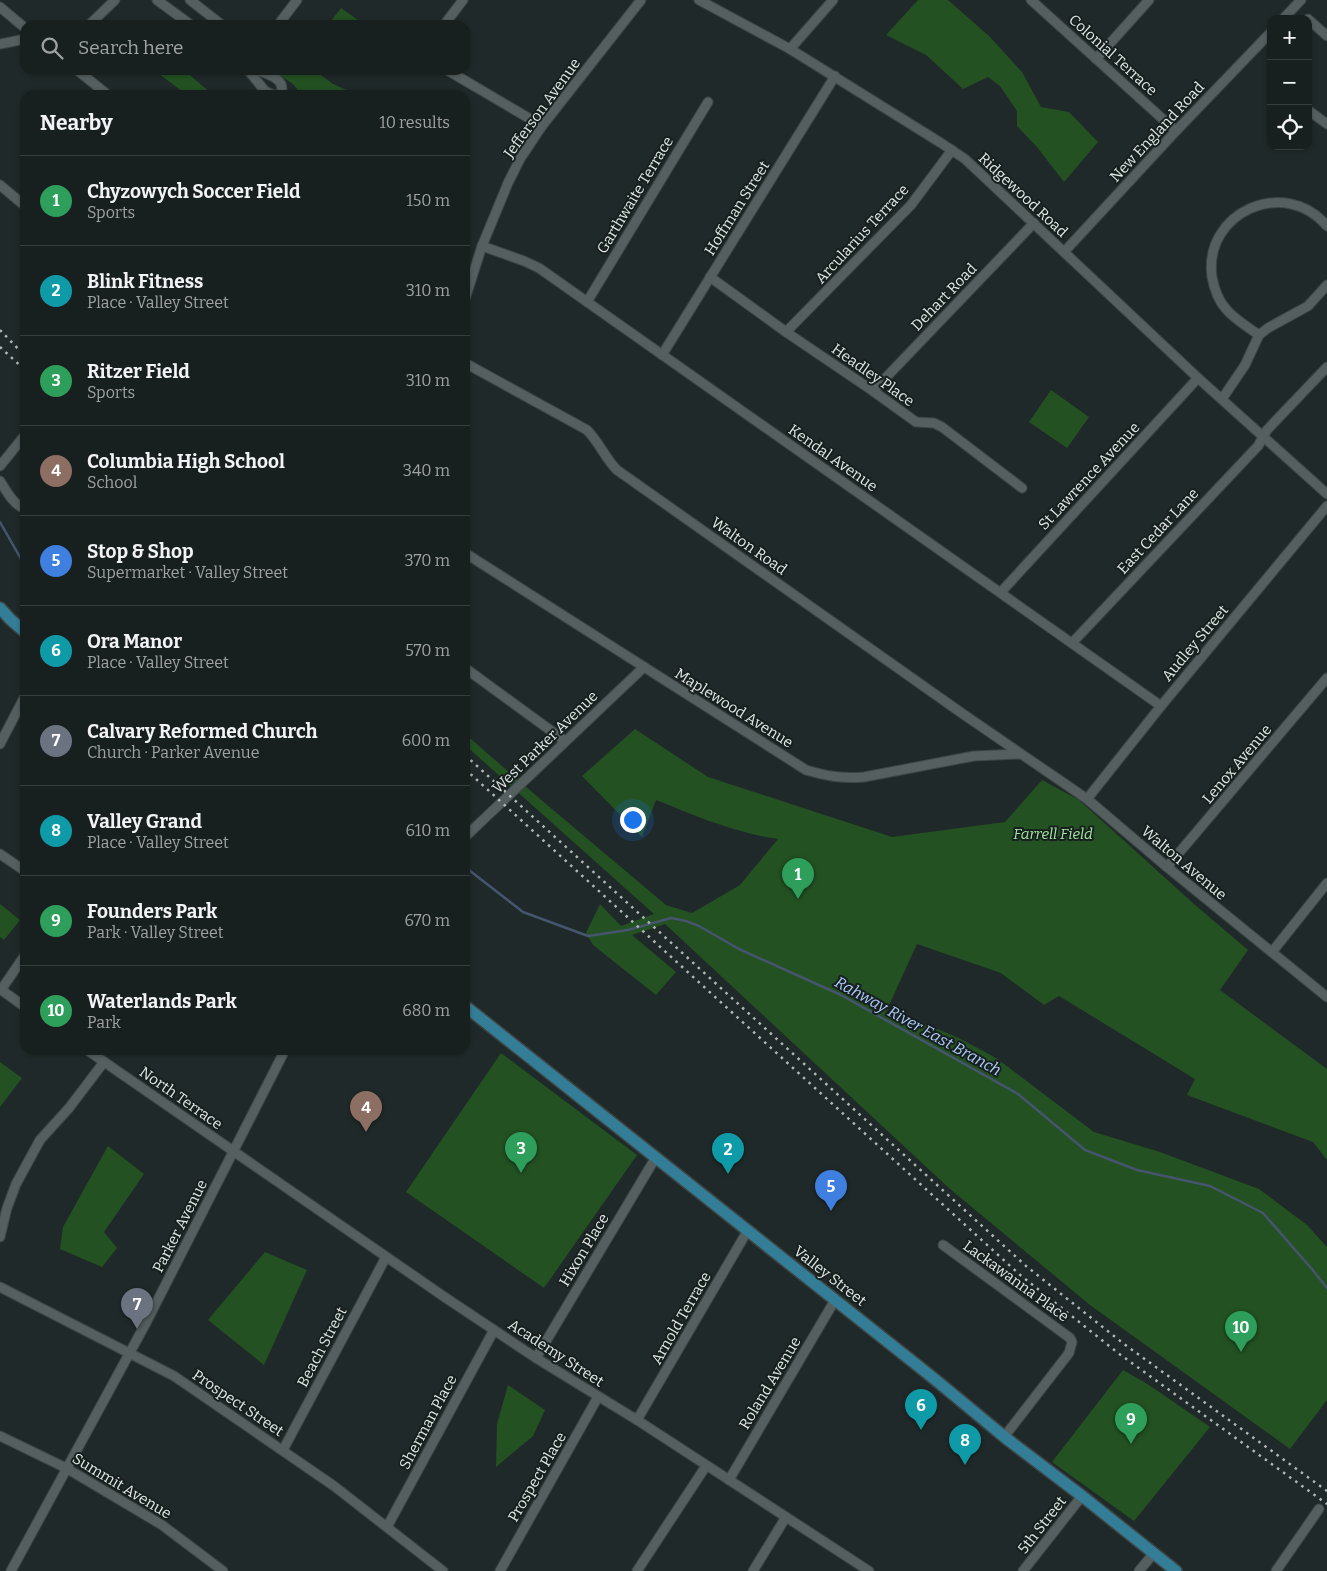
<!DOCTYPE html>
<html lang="en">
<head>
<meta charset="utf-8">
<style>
  :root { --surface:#181f1f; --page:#252c2c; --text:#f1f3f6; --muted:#9fa2a4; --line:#363d3d; --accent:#1a73e8 }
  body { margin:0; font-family:Bitter,serif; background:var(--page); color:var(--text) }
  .controls { position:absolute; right:15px; top:15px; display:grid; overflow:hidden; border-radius:10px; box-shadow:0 1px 4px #0004 }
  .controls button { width:45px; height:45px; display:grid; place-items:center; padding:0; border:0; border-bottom:1px solid var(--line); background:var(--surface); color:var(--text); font:25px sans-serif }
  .you { position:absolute; left:632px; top:819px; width:18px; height:18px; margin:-12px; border:4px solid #fff; border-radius:50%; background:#1a73e8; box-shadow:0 0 0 8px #1a73e833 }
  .badge { display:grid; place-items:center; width:32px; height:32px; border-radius:50%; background:var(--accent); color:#fff; font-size:16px; font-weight:700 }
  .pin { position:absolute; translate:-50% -41px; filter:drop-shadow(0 1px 2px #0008) }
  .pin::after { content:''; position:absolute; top:26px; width:18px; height:15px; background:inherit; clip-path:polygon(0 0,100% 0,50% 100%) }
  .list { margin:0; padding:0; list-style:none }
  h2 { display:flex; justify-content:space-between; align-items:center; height:65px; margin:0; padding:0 20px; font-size:21px }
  h2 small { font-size:16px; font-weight:400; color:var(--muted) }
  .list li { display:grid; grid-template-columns:32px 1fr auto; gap:15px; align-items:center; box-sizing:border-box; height:90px; padding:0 20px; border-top:1px solid var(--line) }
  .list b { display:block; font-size:19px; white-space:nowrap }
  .list p { margin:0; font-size:16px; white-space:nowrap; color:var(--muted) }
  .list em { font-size:16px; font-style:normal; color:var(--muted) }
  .icon { flex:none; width:28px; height:28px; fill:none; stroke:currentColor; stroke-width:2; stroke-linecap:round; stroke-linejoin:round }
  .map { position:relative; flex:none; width:1327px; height:1571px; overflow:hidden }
  .search { position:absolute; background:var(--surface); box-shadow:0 1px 4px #0004; left:20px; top:20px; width:450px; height:55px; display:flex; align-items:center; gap:12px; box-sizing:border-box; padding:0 18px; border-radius:15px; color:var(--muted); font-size:19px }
  .panel { position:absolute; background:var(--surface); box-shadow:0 1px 4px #0004; left:20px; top:90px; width:450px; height:965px; border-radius:15px }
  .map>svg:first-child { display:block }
  .green { fill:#235122 }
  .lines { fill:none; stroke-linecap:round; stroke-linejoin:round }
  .stream { stroke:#44556d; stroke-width:2.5 }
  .minor-casing { stroke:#3d4545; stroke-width:11 }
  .major-casing { stroke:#3d4545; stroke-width:14 }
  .minor { stroke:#555f5f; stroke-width:9 }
  .major { stroke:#347d96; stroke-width:11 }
  .rail { stroke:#b1b7b7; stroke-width:2.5; stroke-dasharray:2.5 5; stroke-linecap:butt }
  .labels { text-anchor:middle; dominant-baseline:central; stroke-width:4; stroke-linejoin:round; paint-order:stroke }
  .street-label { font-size:15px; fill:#e2e8e8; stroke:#171f1f }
  .park-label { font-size:15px; font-style:italic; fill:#a1e79e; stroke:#171f1f }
  .water-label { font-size:16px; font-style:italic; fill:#acccfa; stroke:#171f1f }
</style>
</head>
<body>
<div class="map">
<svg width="1327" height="1571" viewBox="0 0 1327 1571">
  <rect width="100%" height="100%" fill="#202929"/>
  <g class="green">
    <polygon points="918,0 948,0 990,37 1022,72 1041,107 1069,112 1098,142 1064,182 1037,147 1017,126 1017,111 1000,86 988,77 963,89 926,55 886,35"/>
    <polygon points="341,8 365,25 328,25"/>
    <polygon points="154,70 184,70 213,95 187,95"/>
    <polygon points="272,70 314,70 333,84 358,95 302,95 293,84"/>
    <polygon points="1051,390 1089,417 1067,448 1029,422"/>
    <path d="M 635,729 L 708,777 L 892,837 L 1005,822 L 1042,780 L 1079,800 L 1194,904 L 1248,950 L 1220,990 L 1327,1069 L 1327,1160 L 1313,1142 L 1187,1095 L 1195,1079 L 1059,996 L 1044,1005 L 1001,973 L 917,944 L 885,1014 L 904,1015 L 959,1038 L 996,1058 L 1094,1132 L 1160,1152 L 1259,1189 L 1307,1225 L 1327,1247 L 1327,1400 L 1290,1449 L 1090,1305 L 950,1189 L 665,924 L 632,935 L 676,972 L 656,995 L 593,945 L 586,933 L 600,904 L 621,926 L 654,914 L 465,745 L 465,734 L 546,804 L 666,905 L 692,913 L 740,885 L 778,839 C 735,833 696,816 656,800 L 642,837 L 582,776 Z"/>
    <polygon points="0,904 20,920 4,940 0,937"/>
    <polygon points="501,1053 637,1155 544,1288 406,1192"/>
    <polygon points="0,1062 22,1078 0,1107"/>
    <polygon points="108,1146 144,1174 104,1232 117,1248 102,1267 60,1249 63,1227"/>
    <polygon points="265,1252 307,1270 264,1365 208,1320"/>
    <polygon points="1123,1370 1149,1385 1210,1427 1134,1521 1052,1462"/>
    <polygon points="508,1385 545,1410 533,1436 496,1467 497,1424"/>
  </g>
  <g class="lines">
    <g class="stream">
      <polyline points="0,522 25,566"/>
      <polyline points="465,867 523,912 588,936 628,930 671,918 686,921 699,926 739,949 841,995 1018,1094 1085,1150 1137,1170 1210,1186 1263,1213 1311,1268 1327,1288"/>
    </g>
    <defs>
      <g id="minor">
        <polyline points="157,0 191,25"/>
        <polyline points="190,0 222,25"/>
        <polyline points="699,0 790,49 941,143 965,159 1198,378 1327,494"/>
        <polyline points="1031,0 1176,131"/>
        <polyline points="0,7 25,28"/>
        <polyline points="1283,19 1301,0"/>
        <polyline points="1308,19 1327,36"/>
        <polyline points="89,25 115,0"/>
        <polyline points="278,25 297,0"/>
        <polyline points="444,25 463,0"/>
        <polyline points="0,44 25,39"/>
        <polyline points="790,49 833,0"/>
        <polyline points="1096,59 1149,0"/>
        <polyline points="77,70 108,95"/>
        <polyline points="248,70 265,91 274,95"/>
        <path d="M 257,70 C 268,74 286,79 281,93 L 277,95"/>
        <polyline points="447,70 542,126"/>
        <polyline points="1308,110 1327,124"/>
        <polyline points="0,185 25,206"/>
        <polyline points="482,246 524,261 539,268 1161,706"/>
        <polyline points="1064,252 1176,131 1271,32"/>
        <polyline points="710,277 786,332 873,391 916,422 934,423 942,427 1022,488"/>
        <polyline points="465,299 482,246 508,183 520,159 542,126 641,0"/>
        <polyline points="587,302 708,102"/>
        <polyline points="786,332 911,205 952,150"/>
        <path d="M 1259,335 C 1248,327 1234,319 1226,309 C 1218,300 1214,288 1212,277 C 1203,212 1285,176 1327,226"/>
        <polyline points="662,355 835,76"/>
        <path d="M 465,363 L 587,430 C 599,442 605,458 617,470 L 963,714 L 1087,799 L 1167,867 L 1327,997"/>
        <polyline points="873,391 1034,223"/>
        <polyline points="1222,399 1245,365 1259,335 1268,328 1308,306 1327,285"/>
        <polyline points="0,466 25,435"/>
        <path d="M 0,481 C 7,492 13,504 25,509"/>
        <path d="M 465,553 L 806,770 C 827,776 842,779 864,777 L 974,756 L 1020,754"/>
        <polyline points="1001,592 1198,378"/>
        <polyline points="1072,643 1258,446 1267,430 1327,367"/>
        <polyline points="465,668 565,741"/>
        <polyline points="0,744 25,696"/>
        <polyline points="1087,799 1161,706 1327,506"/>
        <polyline points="465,837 644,667"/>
        <polyline points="0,854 25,871"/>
        <polyline points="1167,867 1327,678"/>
        <polyline points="1272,952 1327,883"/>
        <polyline points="0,989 25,1007"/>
        <polyline points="1,990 25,955"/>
        <polyline points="87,1050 443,1296 536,1358 637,1420 869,1571"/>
        <polyline points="0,1237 7,1208 16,1184 40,1140 69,1108 104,1062"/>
        <polyline points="943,1245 1070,1338 1072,1342 1069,1353 1004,1437"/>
        <polyline points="0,1287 174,1376 334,1486 443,1571"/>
        <polyline points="536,1358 656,1157"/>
        <polyline points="637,1420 748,1230"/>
        <polyline points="0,1436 66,1468 162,1525 223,1571"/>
        <polyline points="283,1450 386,1257"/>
        <polyline points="729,1480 835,1300"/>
        <polyline points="387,1527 494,1330"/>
        <polyline points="11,1571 147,1321 285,1050"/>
        <polyline points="500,1571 598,1397"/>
        <polyline points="637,1571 706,1466"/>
        <polyline points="753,1571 786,1517"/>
        <polyline points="1023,1571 1082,1496"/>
        <polyline points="1139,1571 1154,1553"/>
        <polyline points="1276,1571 1319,1509"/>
      </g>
      <g id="major">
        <polyline points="0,608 10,619 25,632"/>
        <polyline points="465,1006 932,1377 1007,1439 1082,1496 1176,1571"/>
      </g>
    </defs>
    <use href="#minor" class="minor-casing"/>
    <use href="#major" class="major-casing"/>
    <use href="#minor" class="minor"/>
    <use href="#major" class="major"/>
    <g class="rail">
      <polyline points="0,330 25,356"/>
      <polyline points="0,347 25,370"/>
      <polyline points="465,755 1026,1266 1124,1344 1327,1491"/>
      <polyline points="465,769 1019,1274 1118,1353 1327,1504"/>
    </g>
  </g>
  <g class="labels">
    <g class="street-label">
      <text transform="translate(1113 55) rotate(42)">Colonial Terrace</text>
      <text transform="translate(542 108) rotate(-54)">Jefferson Avenue</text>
      <text transform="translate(1157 132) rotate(-47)">New England Road</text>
      <text transform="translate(635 195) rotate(-59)">Garthwaite Terrace</text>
      <text transform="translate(1023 195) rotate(43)">Ridgewood Road</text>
      <text transform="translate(737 208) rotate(-58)">Hoffman Street</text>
      <text transform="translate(862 234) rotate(-47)">Arcularius Terrace</text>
      <text transform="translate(944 297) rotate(-46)">Dehart Road</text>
      <text transform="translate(873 375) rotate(35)">Headley Place</text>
      <text transform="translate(833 458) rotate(35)">Kendal Avenue</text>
      <text transform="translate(1089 476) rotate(-47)">St Lawrence Avenue</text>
      <text transform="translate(1158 531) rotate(-47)">East Cedar Lane</text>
      <text transform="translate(749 546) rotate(35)">Walton Road</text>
      <text transform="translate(1195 643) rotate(-50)">Audley Street</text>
      <text transform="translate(734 708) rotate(32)">Maplewood Avenue</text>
      <text transform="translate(545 742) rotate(-44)">West Parker Avenue</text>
      <text transform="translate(1237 764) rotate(-50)">Lenox Avenue</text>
      <text transform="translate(1184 863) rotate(40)">Walton Avenue</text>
      <text transform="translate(181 1098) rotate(35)">North Terrace</text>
      <text transform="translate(180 1226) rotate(-63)">Parker Avenue</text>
      <text transform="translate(584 1250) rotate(-59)">Hixon Place</text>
      <text transform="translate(830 1276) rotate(38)">Valley Street</text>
      <text transform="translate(1016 1281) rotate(36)">Lackawanna Place</text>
      <text transform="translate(681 1318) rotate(-60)">Arnold Terrace</text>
      <text transform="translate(322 1347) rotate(-62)">Beach Street</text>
      <text transform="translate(556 1353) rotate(33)">Academy Street</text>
      <text transform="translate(770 1383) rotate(-59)">Roland Avenue</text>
      <text transform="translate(238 1403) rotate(34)">Prospect Street</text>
      <text transform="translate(428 1422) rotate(-62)">Sherman Place</text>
      <text transform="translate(537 1477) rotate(-60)">Prospect Place</text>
      <text transform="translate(122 1486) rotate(31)">Summit Avenue</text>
      <text transform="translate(1042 1525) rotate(-52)">5th Street</text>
    </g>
    <g class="park-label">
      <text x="1053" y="834">Farrell Field</text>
    </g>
    <g class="water-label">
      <text transform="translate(918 1026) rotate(29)">Rahway River East Branch</text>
    </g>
  </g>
</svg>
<div class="controls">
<button>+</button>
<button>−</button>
<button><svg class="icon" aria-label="locate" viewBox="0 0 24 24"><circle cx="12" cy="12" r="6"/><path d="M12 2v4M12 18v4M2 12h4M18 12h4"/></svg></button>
</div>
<div class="you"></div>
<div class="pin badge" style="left:798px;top:899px;background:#2e9e5b">1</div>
<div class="pin badge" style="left:728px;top:1174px;background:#0f9aa8">2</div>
<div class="pin badge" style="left:521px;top:1173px;background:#2e9e5b">3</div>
<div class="pin badge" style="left:366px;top:1132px;background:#8d6e63">4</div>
<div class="pin badge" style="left:831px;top:1211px;background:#3f7fe0">5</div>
<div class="pin badge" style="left:921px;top:1430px;background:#0f9aa8">6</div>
<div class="pin badge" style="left:137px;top:1329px;background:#6b7280">7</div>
<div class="pin badge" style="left:965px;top:1465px;background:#0f9aa8">8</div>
<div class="pin badge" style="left:1131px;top:1444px;background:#2e9e5b">9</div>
<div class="pin badge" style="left:1241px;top:1352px;background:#2e9e5b">10</div>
<div class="search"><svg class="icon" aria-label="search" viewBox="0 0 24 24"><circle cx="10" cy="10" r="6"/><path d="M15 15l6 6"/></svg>Search here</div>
<section class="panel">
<h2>Nearby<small>10 results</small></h2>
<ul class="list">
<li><span class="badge" style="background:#2e9e5b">1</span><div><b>Chyzowych Soccer Field</b><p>Sports</p></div><em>150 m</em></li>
<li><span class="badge" style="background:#0f9aa8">2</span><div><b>Blink Fitness</b><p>Place · Valley Street</p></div><em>310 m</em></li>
<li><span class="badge" style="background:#2e9e5b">3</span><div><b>Ritzer Field</b><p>Sports</p></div><em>310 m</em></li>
<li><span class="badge" style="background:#8d6e63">4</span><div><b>Columbia High School</b><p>School</p></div><em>340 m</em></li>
<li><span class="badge" style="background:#3f7fe0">5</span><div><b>Stop &amp; Shop</b><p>Supermarket · Valley Street</p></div><em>370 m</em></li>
<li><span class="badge" style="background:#0f9aa8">6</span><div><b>Ora Manor</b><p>Place · Valley Street</p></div><em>570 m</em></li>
<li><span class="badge" style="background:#6b7280">7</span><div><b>Calvary Reformed Church</b><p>Church · Parker Avenue</p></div><em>600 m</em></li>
<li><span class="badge" style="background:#0f9aa8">8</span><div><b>Valley Grand</b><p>Place · Valley Street</p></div><em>610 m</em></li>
<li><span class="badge" style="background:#2e9e5b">9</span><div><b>Founders Park</b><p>Park · Valley Street</p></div><em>670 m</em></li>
<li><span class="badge" style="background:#2e9e5b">10</span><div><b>Waterlands Park</b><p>Park</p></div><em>680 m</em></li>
</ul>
</section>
</div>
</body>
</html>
